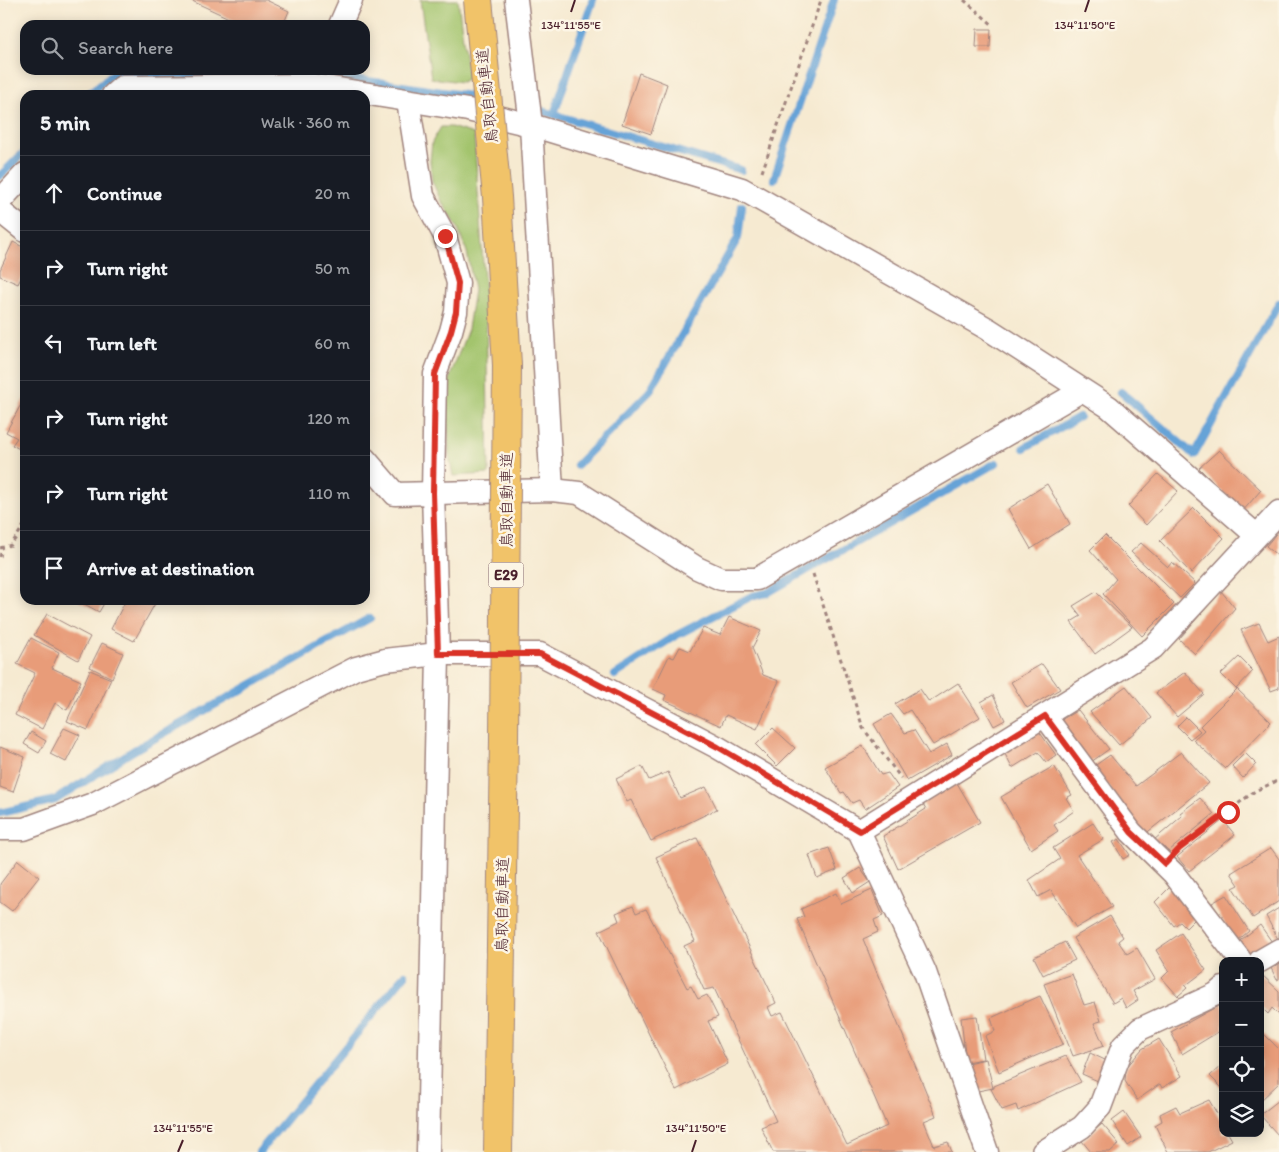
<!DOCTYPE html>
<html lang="en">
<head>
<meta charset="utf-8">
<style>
  :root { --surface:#171b24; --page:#242831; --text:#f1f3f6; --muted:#9ea1a6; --line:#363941 }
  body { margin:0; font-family:Itim,"Klee One",sans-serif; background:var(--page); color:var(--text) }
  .controls { position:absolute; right:15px; bottom:15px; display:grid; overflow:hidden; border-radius:10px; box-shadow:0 2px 12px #0003 }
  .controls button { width:45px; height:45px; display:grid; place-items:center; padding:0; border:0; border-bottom:1px solid var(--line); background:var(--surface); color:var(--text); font:25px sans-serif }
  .stop { position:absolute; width:15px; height:15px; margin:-11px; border:4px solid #d93025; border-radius:50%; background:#fff }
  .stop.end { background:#d93025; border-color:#fff; box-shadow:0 1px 5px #0008 }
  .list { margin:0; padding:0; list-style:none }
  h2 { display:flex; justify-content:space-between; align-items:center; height:65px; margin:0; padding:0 20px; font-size:21px }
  h2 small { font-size:16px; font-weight:400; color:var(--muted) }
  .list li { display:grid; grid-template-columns:32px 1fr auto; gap:15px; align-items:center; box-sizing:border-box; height:75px; padding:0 20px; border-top:1px solid var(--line) }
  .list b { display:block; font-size:19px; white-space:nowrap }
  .list em { font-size:16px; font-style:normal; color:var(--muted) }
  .icon { flex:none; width:28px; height:28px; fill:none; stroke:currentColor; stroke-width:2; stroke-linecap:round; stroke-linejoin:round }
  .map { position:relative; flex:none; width:1279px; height:1152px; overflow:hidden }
  .search { position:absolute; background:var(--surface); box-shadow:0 2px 12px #0003; left:20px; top:20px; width:350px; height:55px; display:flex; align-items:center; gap:12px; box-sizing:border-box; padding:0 18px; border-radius:15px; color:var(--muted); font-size:19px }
  .panel { position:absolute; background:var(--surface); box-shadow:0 2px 12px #0003; left:20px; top:90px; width:350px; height:515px; border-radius:15px }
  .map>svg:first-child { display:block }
  .green { fill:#a3c46d; stroke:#76724c }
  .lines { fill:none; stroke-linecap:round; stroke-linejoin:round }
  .stream { stroke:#66a3d7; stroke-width:8 }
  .building { fill:#e89c79 }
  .minor-casing { stroke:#a0847e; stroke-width:25 }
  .path { stroke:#a0847e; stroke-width:3; stroke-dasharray:4 4; stroke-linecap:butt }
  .minor { stroke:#fff; stroke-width:22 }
  .motorway-bridge-casing { stroke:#a0847e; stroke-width:30; stroke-linecap:butt }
  .motorway-bridge { stroke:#f1c369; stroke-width:28 }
  .route { stroke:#d93025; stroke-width:6 }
  .ticks { fill:none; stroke:#4a1f2b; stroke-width:2 }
  .labels { text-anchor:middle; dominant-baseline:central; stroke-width:5; stroke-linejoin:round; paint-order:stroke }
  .shield { fill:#fcf5e5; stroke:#7f5f63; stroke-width:1 }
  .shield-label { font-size:15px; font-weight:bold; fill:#4a1f2b }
  .street-label { font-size:16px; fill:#4a1f2b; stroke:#fcf5e5 }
  .ticks-label { font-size:12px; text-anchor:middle; fill:#4a1f2b; stroke:#fcf5e5; stroke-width:5; stroke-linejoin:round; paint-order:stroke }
</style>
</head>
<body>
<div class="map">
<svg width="1279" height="1152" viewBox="0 0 1279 1152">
  <rect width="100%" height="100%" fill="#fcf5e5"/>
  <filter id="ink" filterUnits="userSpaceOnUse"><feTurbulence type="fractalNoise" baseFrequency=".02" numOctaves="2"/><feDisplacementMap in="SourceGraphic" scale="10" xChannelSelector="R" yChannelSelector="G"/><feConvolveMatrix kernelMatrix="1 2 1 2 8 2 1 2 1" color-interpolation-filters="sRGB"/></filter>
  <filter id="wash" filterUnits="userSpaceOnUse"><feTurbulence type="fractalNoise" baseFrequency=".0096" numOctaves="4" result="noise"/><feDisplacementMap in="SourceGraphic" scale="20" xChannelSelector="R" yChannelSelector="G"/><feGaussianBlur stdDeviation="1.12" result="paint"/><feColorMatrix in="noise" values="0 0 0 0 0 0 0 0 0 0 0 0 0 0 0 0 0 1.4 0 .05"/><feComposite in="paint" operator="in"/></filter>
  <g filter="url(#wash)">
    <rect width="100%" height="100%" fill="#f6ead1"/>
    <g class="green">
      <polygon points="420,0 458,0 468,78 462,82 431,78"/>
      <polygon points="441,127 451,127 474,134 486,306 489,474 453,476 449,455 446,387 468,329 474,290 467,252 457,226 440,199 432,181 430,161 432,142"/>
    </g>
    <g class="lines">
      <g class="stream">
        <polyline points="341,77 470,96"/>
        <polyline points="87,95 114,73 193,74 265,70"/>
        <polyline points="532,108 741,170"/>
        <polyline points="554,114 593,0"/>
        <polyline points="0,176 25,151"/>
        <polyline points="774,179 834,0"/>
        <polyline points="1121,392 1194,455 1279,303"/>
        <polyline points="1024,448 1079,417"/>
        <polyline points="577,465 649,392 738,238 742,206"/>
        <polyline points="615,675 675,636 752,596 767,593 996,463"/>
        <polyline points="0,813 55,800 136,749 370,618"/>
        <polyline points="259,1152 405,975"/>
      </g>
    </g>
    <g id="blocks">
      <g class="building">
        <polygon points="190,0 266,0 289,11 283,25 244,25"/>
        <polygon points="977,29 991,29 990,47 976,47"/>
        <polygon points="639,73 667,84 651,134 622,124"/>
        <polygon points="13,242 25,248 25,270 18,284 0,276 0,270"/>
        <polygon points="25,397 25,452 12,445 17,438 6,432"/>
        <polygon points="1219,450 1261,490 1242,512 1199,468"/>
        <polygon points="1158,474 1178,491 1146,525 1128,506"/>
        <polygon points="1047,484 1070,524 1031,549 1008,509"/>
        <polygon points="1194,508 1224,538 1191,573 1160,541"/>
        <polygon points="1279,530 1279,557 1266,546"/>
        <polygon points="1105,535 1174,604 1142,636 1103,594 1116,579 1090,550"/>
        <polygon points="1141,543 1168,567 1172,562 1195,583 1180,598 1131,552"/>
        <polygon points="1221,591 1235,608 1195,654 1179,639"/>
        <polygon points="1096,592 1132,627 1095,654 1071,622 1081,616 1073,606"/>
        <polygon points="77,600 106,600 99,612"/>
        <polygon points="126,600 157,600 134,641 111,629"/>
        <polygon points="47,614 90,637 78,660 34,635"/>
        <polygon points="729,617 761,631 752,648 763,675 779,681 757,729 726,715 721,726 664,700 666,695 653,689 669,656 674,658 680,647 690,651 703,628 720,635"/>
        <polygon points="1259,623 1268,641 1279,636 1279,688 1271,691 1241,630"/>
        <polygon points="31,638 59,652 52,668 81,681 67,710 55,703 42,729 15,715 35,673 17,664"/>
        <polygon points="102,643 123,653 112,678 90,667"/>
        <polygon points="1239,657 1253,671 1236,689 1221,674"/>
        <polygon points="1042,664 1060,689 1027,708 1011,682"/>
        <polygon points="90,670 111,679 88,730 67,721"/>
        <polygon points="1185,672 1204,694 1177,717 1156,693"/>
        <polygon points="958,683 980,717 933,745 910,710 903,714 895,704 920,689 929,702"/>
        <polygon points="1126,686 1152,718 1119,745 1090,712"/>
        <polygon points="1237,689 1271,722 1225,769 1193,740 1204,730 1200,726"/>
        <polygon points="993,695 1005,720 994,726 981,702"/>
        <polygon points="1078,710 1109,749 1087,765 1059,721"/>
        <polygon points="891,714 905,733 914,730 929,754 947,744 952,755 907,781 874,724"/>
        <polygon points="1186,717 1200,731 1190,739 1177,726"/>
        <polygon points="64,728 80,735 66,762 50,754"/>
        <polygon points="773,728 795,748 777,766 756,745"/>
        <polygon points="1038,730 1056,755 1046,762 1038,752 1012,768 1004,752"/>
        <polygon points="31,732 46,741 39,753 24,744"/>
        <polygon points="863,746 881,775 888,773 898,787 865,809 859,800 852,803 844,792 841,793 825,767"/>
        <polygon points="0,747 25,757 13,792 0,787"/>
        <polygon points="1181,752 1209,783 1144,835 1093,767 1110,755 1136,786"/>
        <polygon points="1245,753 1256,764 1243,778 1232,766"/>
        <polygon points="642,766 649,780 668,772 680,798 706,787 717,809 651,841 631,800 627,802 616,779"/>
        <polygon points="1054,766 1072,795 1066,798 1074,811 1054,825 1058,831 1031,849 1001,797"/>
        <polygon points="957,783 980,822 898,869 883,836 926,809 922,802"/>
        <polygon points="1200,798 1214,814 1164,855 1154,840 1182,816 1180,813"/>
        <polygon points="1223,820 1235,835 1189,871 1177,857"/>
        <polygon points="1093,823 1104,839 1077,855 1112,907 1076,928 1051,890 1038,897 1029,880 1060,859 1053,848"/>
        <polygon points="697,838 776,1003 768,1007 772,1016 782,1012 847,1145 887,1126 797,919 804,917 801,909 836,893 841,904 872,890 883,916 874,920 878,932 863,939 936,1116 924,1121 934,1146 948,1142 952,1152 773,1152 761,1127 776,1121 714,988 704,990 684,946 695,941 656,857"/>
        <polygon points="1119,839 1130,855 1123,859 1113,842"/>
        <polygon points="829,848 837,870 817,878 809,855"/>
        <polygon points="1271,848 1279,859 1279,901 1253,918 1233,888 1239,885 1231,873"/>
        <polygon points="18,860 39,877 12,911 0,902 0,884"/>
        <polygon points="860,868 870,882 853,893 844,878"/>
        <polygon points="1174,883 1200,914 1186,928 1180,922 1174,926 1155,902"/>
        <polygon points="1226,895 1249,931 1236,942 1212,903"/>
        <polygon points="633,906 636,913 646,909 687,988 691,986 698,999 707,995 718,1017 708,1021 728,1064 676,1090 599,931 619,921 616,913"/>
        <polygon points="1279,908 1279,941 1266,916"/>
        <polygon points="1110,916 1123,937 1118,941 1127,954 1137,948 1155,979 1133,991 1138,1000 1126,1008 1121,998 1113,1003 1073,938"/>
        <polygon points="1260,925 1272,942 1249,959 1237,943"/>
        <polygon points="1181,933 1206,970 1185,986 1187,988 1178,996 1162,978 1169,971 1156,950"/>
        <polygon points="1065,942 1075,960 1043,975 1034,957"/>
        <polygon points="1279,959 1279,979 1277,980 1269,964"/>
        <polygon points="1260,973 1279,991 1279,1015 1272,1008 1268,1014 1260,1006"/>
        <polygon points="1072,974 1084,1005 1095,1002 1101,1021 1094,1023 1104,1046 1073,1056 1044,984"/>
        <polygon points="1040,996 1063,1044 999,1072 985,1036 995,1031 991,1018"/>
        <polygon points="1223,1003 1223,1029 1182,1054 1171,1032"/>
        <polygon points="977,1016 983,1059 966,1062 961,1018"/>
        <polygon points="1260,1030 1279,1049 1279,1083 1260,1101"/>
        <polygon points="1159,1039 1182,1076 1162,1088 1160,1084 1137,1100 1125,1081 1126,1068 1142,1049"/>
        <polygon points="1090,1053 1107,1061 1098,1081 1082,1074"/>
        <polygon points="1066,1056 1081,1082 1018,1111 1016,1105 1002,1110 991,1089 994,1088 994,1086"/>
        <polygon points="986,1059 993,1088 973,1092 967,1063"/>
        <polygon points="1223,1064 1223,1089 1210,1076"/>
        <polygon points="1209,1100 1223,1124 1223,1133 1228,1133 1232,1140 1208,1152 1168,1152 1155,1125 1162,1121 1160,1114 1176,1106 1180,1113"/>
        <polygon points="1279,1100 1279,1136 1260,1115"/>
        <polygon points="1124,1112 1141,1137 1128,1146 1112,1121"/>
        <polygon points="1102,1124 1119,1144 1110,1152 1091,1152 1082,1141"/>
      </g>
    </g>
  </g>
  <g filter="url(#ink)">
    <use href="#blocks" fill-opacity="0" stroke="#a0847e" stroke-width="1"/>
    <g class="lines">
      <defs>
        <g id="minor">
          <polyline points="516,0 531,125 552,490"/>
          <polyline points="340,25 351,0"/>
          <polyline points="113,95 122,87 314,85 468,110 531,125 742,189 988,329 1109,407 1256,535"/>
          <polyline points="408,101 423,196 445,236 458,283 456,312 451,331 435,374 433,493 438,654 428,1152"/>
          <polyline points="0,201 25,174"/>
          <polyline points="0,211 25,231"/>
          <polyline points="365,459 395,494 552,490 579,493 697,568 721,579 757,579 1081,391"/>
          <polyline points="1045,716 1131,832 1174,874 1241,961"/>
          <polyline points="0,829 24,829 93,804 356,668 385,660 438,654 540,654 717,747 859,831 925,972 987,1152"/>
          <polyline points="859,831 1153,648 1279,512"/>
          <polyline points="1260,961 1279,950"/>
          <polyline points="1043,1152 1082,1127 1100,1107 1123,1046 1140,1029 1216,994 1223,988"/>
        </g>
      </defs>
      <use href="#minor" class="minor-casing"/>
      <g class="path">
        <polyline points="964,0 994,26"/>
        <polyline points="762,172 821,0"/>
        <polyline points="0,548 11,545 25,524"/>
        <polyline points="0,557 2,547"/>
        <polyline points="813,574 863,728 901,778"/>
        <polyline points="1181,847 1255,791 1279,780"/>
      </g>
      <use href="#minor" class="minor"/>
      <defs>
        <polyline id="motorway-bridge" points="478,0 497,197 507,365 504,739 498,1152"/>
      </defs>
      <use href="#motorway-bridge" class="motorway-bridge-casing"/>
      <use href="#motorway-bridge" class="motorway-bridge"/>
    </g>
  </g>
  <g class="lines" filter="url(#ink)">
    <polyline class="route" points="445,236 458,283 456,312 451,331 435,374 433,493 438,654 540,654 718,747 860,831 1045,716 1131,832 1165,864 1180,848 1228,812"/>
  </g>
  <path class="ticks" d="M 571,12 L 575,0M 1085,12 L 1089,0M 178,1152 L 183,1140M 692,1152 L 696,1140"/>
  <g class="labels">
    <rect class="shield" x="488.5" y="562.5" width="35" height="25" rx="4"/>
    <g class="shield-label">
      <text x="506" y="575">E29</text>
    </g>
    <g class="street-label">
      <text transform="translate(487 96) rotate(-96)">鳥取自動車道</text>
      <text transform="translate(506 500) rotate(-90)">鳥取自動車道</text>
      <text transform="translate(502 905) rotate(-89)">鳥取自動車道</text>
    </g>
  </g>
  <g class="ticks-label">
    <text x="571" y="29">134°11'55"E</text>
    <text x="1085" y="29">134°11'50"E</text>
    <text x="183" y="1132">134°11'55"E</text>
    <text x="696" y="1132">134°11'50"E</text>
  </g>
</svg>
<div class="controls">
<button>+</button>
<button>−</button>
<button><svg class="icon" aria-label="locate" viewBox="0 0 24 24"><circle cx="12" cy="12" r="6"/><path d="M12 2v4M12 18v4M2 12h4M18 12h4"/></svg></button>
<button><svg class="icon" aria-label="layers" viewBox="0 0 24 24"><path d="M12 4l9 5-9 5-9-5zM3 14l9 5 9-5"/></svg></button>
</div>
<div class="stop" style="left:1228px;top:812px"></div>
<div class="stop end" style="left:445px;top:236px"></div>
<div class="search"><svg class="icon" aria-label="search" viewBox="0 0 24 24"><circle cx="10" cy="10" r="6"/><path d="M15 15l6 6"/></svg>Search here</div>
<section class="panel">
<h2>5 min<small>Walk · 360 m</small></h2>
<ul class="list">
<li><svg class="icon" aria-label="ahead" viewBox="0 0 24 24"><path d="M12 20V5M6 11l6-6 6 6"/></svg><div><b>Continue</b></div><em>20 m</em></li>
<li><svg class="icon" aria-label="right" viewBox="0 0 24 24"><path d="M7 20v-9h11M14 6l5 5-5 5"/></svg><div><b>Turn right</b></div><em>50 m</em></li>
<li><svg class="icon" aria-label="left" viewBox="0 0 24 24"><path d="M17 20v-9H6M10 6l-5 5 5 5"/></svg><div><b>Turn left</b></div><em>60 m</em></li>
<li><svg class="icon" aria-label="right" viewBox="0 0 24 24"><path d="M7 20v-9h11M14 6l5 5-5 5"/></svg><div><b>Turn right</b></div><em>120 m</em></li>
<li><svg class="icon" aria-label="right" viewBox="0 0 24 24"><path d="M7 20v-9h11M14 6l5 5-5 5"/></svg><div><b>Turn right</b></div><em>110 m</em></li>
<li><svg class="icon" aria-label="arrive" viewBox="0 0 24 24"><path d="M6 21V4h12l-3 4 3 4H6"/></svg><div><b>Arrive at destination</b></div></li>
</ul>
</section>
</div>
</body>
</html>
